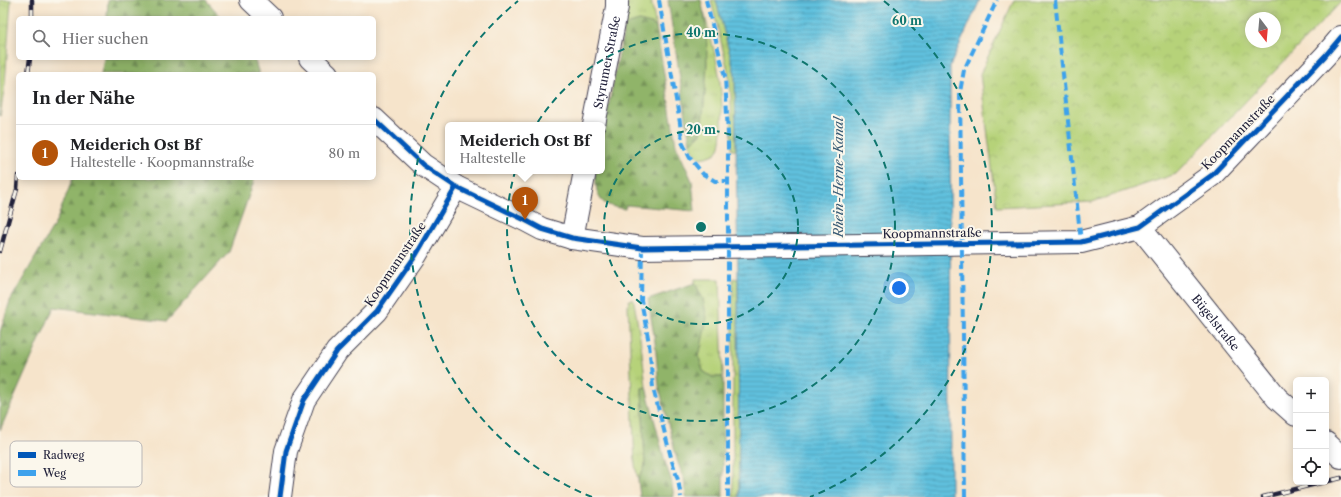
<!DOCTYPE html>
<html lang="de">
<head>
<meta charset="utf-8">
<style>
  :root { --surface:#fff; --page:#f6f6f6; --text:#202124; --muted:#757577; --line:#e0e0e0; --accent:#b45309 }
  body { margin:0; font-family:"Libre Caslon Text",serif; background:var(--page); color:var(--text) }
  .controls { position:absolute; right:12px; bottom:12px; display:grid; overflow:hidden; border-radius:6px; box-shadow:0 2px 10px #0003 }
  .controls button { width:36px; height:36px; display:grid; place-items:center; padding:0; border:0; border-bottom:1px solid var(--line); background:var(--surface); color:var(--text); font:20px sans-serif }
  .compass { position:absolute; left:1245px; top:12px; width:36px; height:36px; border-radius:50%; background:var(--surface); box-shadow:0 2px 10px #0003; rotate:164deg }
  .you { position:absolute; left:899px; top:288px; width:14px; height:14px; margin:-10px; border:3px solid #fff; border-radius:50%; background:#1a73e8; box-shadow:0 0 0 6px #1a73e833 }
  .badge { display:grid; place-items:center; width:26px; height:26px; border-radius:50%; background:var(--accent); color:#fff; font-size:13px; font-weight:700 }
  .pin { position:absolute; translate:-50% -33px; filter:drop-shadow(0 1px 2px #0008) }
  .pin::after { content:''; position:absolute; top:21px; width:14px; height:12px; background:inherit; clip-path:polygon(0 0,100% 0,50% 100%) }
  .popup { position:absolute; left:445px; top:122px; width:160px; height:52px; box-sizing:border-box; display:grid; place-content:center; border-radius:6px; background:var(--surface); filter:drop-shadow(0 1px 3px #0005); font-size:13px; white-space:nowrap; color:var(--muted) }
  .popup b { font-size:15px; color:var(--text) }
  .popup::after { content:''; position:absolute; left:50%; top:100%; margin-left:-8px; border:8px solid transparent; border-top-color:var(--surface) }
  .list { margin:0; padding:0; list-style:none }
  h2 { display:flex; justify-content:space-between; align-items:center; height:52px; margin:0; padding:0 16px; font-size:17px }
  h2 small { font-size:13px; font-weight:400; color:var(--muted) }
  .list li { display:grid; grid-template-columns:26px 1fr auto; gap:12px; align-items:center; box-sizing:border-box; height:56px; padding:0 16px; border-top:1px solid var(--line) }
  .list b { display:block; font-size:15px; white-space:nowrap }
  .list p { margin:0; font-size:13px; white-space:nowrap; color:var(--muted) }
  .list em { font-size:13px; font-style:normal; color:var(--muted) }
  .icon { flex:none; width:22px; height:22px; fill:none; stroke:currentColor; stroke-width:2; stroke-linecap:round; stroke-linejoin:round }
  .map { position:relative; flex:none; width:1341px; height:497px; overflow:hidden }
  .search { position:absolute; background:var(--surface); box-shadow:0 2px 10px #0003; left:16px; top:16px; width:360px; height:44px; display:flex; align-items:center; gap:10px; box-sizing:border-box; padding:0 14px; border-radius:6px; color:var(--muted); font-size:15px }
  .panel { position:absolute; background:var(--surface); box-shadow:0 2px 10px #0003; left:16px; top:72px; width:360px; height:108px; border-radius:6px }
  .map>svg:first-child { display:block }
  .grass { fill:url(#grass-tufts); stroke:#6c7a5a }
  .forest { fill:url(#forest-firs); stroke:#596b52 }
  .park { fill:url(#park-crowns); stroke:#6c7a5a; fill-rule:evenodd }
  .water { fill:url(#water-rules); stroke:#41728c }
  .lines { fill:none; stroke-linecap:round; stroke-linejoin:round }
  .minor-casing { stroke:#423f51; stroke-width:24 }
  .minor { stroke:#fff; stroke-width:22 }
  .rail-casing { stroke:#22223b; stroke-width:4.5 }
  .rail { stroke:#fbf7ec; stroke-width:3; stroke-dasharray:9; stroke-linecap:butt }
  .quiet { stroke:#3ea2ec; stroke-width:4; stroke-dasharray:8 4; stroke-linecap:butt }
  .cycleway-casing { stroke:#fbf7ec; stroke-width:8 }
  .cycleway { stroke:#0057b8; stroke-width:5 }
  .ring { fill:none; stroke:#0f766e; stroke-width:2; stroke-dasharray:7 5 }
  .labels { text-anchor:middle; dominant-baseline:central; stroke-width:4; stroke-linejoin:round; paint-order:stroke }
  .street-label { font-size:12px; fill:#22223b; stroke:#fbf7ec }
  .water-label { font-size:13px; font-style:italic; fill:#385a74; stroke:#fbf7ec }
  .key { fill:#fbf7ec; stroke:#bab7b7; stroke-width:1 }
  .key-label { font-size:11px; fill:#22223b }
  .centre { fill:#0f766e; stroke:#fbf7ec; stroke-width:2 }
  .ring-label { font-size:12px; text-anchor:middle; font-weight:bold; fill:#0f766e; stroke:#fbf7ec; stroke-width:4; stroke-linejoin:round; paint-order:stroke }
</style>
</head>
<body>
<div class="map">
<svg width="1341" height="497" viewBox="0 0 1341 497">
  <defs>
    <pattern id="grass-tufts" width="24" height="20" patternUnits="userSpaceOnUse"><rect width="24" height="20" fill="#b6d279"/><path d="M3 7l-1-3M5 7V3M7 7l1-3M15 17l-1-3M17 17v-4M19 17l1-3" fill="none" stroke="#9cb46a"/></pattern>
    <pattern id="forest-firs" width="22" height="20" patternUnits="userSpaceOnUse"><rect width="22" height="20" fill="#90b469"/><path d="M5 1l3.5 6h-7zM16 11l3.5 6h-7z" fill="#759258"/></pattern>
    <pattern id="park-crowns" width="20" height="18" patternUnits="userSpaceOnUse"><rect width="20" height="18" fill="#b6d279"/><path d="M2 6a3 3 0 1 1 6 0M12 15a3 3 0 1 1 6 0" fill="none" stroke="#9cb46a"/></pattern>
    <pattern id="water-rules" width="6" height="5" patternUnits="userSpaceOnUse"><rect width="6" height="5" fill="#60c1de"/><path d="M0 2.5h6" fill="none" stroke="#4f9cb5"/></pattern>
  </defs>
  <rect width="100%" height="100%" fill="#fbf7ec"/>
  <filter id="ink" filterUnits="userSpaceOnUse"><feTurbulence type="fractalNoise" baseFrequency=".025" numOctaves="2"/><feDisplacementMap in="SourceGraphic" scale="8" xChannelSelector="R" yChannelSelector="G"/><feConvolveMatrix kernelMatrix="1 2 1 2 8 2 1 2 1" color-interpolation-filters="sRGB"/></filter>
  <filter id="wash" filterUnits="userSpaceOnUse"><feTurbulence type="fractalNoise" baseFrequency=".012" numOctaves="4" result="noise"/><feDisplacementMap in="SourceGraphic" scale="16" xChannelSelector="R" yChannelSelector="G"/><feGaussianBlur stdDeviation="0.9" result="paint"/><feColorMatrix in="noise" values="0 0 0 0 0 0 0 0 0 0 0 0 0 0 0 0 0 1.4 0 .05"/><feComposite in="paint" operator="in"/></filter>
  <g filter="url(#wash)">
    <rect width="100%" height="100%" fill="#f6e4cb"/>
    <g class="grass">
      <polygon points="0,0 11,0 5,84 0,116"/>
      <polygon points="628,0 651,0 656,27 651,24 624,29"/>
      <polygon points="711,0 716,0 735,74 736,150 732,150 731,97 729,75"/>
      <path d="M 704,12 C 709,33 716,54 719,75 C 721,89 726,143 717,152 C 713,156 705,157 700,158 L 694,152 L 690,143 L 701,134 L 707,66 Z"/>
      <polygon points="733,278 738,279 739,497 733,497"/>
      <polygon points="695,279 720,279 723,377 712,377 703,371 699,357 702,340 703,299 695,283"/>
      <polygon points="631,299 633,299 634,302 641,344 646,387 642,388 645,466 638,480 635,465 628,305 629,300"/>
    </g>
    <g class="forest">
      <polygon points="108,0 206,0 222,18 107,18"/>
      <path d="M 668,0 L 701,0 C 712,43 705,91 701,134 L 690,143 Z"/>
      <path d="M 639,21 L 651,24 L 656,27 L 676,145 L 692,181 L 695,211 L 626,205 L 625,209 C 607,206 598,204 596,184 C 596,179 595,175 596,171 L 602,171 L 602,139 L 624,29 L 629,24 Z"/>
      <polygon points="104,58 254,58 259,74 101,74"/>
      <polygon points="73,178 255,178 229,252 167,321 54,307 0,430 0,332 10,301 56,222"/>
      <polygon points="695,283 703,299 707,318 699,357 703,371 712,377 723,377 723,497 686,497 684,479 677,460 659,386 655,342 648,299"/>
      <polygon points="646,387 665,462 671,479 674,497 640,497 638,480 645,466 642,388"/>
    </g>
    <path class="park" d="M 1014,0 L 1341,0 L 1341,2 L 1176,174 L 1092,202 L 997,207 L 980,74 ZM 1251,18 L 1275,18 L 1275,42 L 1251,42 Z"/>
    <polygon class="water" points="716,0 980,0 950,66 951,497 739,497 738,279 735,74"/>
  </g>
  <g filter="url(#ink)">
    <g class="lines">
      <defs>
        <g id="minor">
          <polyline points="251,0 270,18"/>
          <polyline points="310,58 327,74"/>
          <polyline points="374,119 423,165 456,187 525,220 542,229 572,238 642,248 1081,242 1140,227 1212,175 1325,56 1341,37"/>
          <path id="s1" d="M 594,125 L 617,7 L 617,0"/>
          <path id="s2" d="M 1140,227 L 1277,398 L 1296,415"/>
          <polyline points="572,238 585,171"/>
          <polyline points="1326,443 1341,457"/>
          <polyline points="280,497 286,451 304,400 337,351 377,311 416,255 456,187"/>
        </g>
      </defs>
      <use href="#minor" class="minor-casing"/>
      <use href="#minor" class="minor"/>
      <defs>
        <g id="rail">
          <polyline points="32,18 32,0"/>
          <polyline points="28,74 30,58"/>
          <polyline points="0,251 17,189 18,176"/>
          <polyline points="1263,497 1341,478"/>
        </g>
      </defs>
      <use href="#rail" class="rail-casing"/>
      <use href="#rail" class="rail"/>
      <g class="quiet">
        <polyline points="659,0 680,123 682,142 690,158 703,174 715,181 728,181"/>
        <polyline points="706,0 725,77 728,134 728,497"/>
        <polyline points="1055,0 1081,242"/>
        <polyline points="642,248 641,300 649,343 653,388 672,461 678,480 681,497"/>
        <polyline points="965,497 960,92 964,70 997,0"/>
      </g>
      <defs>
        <g id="cycleway">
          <polyline points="374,119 423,165 456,187 525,220 542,229 572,238 642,248 1081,242 1140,227 1212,175 1325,56 1341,37"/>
          <polyline points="280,497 286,451 304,400 337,351 377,311 416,255 456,187"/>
        </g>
      </defs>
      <use href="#cycleway" class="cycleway-casing"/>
      <use href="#cycleway" class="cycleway"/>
    </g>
  </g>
  <g class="ring">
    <circle cx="701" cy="227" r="97"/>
    <circle cx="701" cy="227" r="194"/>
    <path d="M592 497A291 291 0 0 1 518 1M884 1A291 291 0 0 1 810 497"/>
  </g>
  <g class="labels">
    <g class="street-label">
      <text stroke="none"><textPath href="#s1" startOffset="64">Styrumer Straße</textPath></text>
      <text transform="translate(1238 132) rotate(-46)">Koopmannstraße</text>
      <text transform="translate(932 233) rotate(-1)">Koopmannstraße</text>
      <text transform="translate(395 264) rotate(-56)">Koopmannstraße</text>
      <text stroke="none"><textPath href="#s2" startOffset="122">Bügelstraße</textPath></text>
    </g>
    <g class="water-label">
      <text transform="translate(838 177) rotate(-90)">Rhein-Herne-Kanal</text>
    </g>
  </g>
  <rect x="10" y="441" width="132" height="46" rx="6" class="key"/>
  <rect x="18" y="452" width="18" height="6" fill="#0057b8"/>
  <rect x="18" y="470" width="18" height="6" fill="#3ea2ec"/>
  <g class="key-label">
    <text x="43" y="459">Radweg</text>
    <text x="43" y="477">Weg</text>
  </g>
  <circle cx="701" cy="227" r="6" class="centre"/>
  <g class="ring-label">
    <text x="907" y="25">60 m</text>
    <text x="701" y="37">40 m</text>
    <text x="701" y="134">20 m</text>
  </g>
</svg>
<div class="controls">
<button>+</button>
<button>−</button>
<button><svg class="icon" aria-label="locate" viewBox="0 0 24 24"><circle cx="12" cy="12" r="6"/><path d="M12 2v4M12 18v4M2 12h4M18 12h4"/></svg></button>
</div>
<svg class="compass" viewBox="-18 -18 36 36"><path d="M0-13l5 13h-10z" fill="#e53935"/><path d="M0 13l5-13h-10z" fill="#757577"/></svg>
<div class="you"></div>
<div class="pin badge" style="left:525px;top:220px">1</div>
<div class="popup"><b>Meiderich Ost Bf</b>Haltestelle</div>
<div class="search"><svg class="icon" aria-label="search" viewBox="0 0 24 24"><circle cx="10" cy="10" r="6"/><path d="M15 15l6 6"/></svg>Hier suchen</div>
<section class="panel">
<h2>In der Nähe<small></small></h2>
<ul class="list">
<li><span class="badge">1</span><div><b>Meiderich Ost Bf</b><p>Haltestelle · Koopmannstraße</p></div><em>80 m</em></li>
</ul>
</section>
</div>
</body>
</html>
